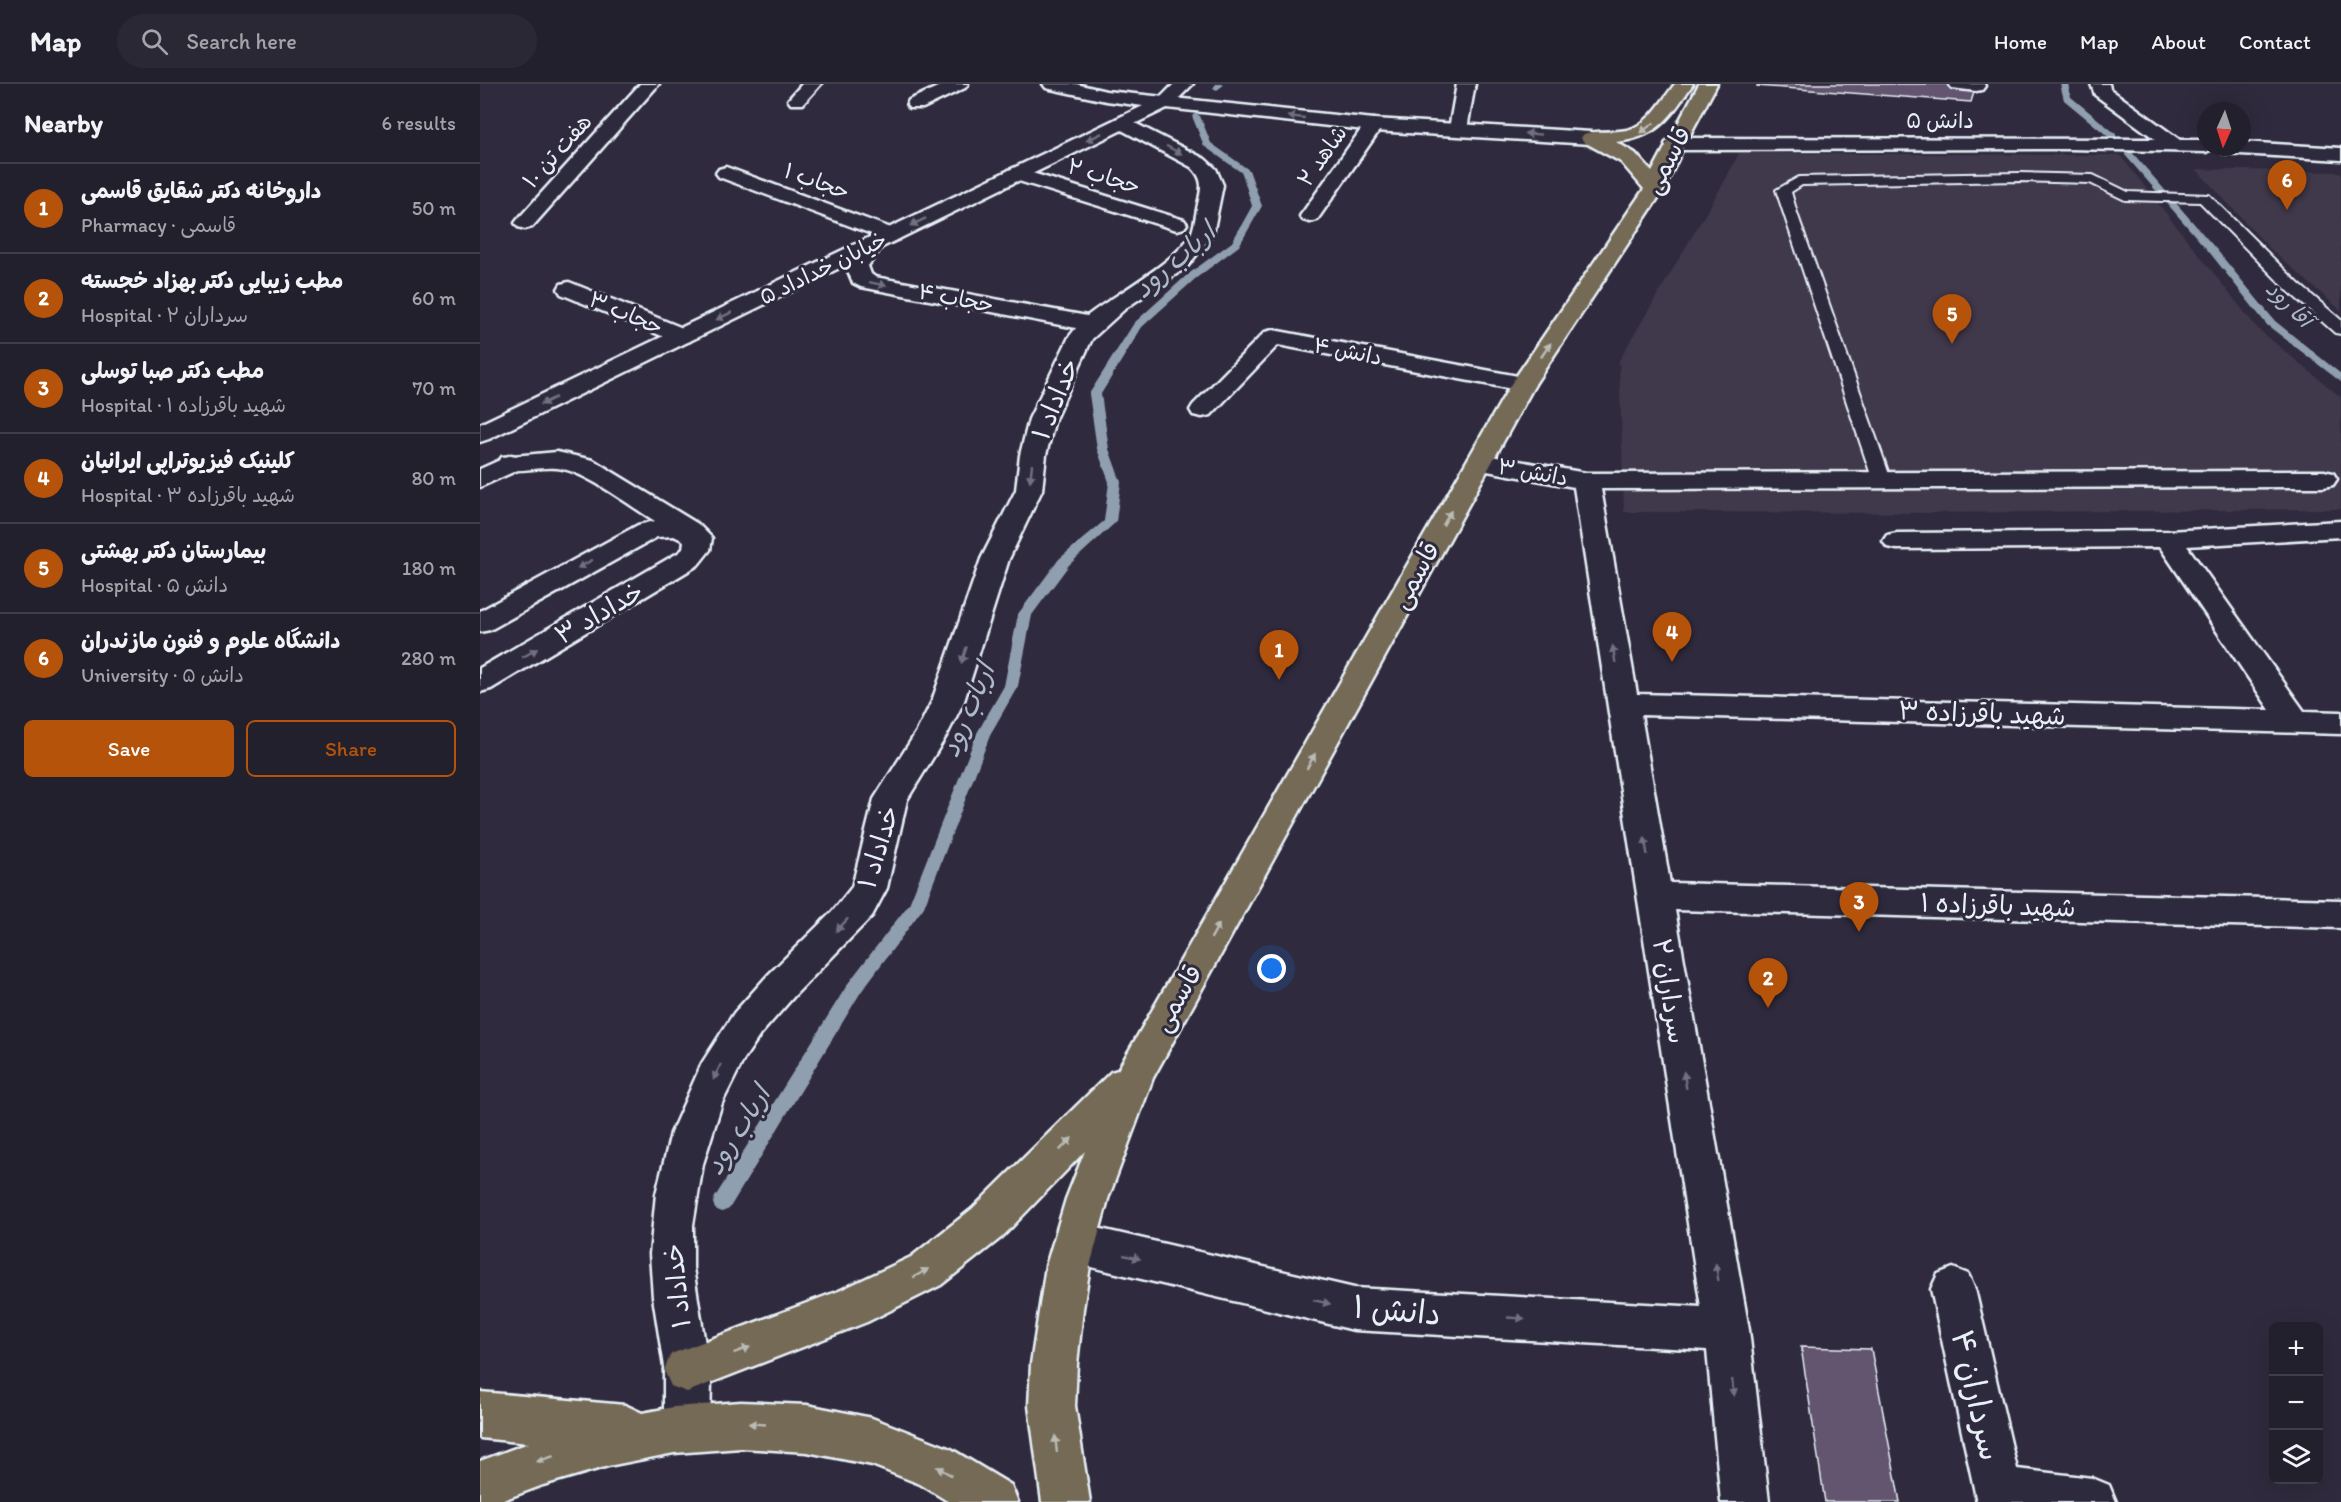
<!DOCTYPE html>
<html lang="en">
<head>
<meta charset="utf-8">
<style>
  :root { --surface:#23202e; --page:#2b2836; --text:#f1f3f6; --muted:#a3a3aa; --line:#403e4a; --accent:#b45309 }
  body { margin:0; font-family:Itim,"Playpen Sans Arabic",sans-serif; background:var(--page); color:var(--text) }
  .controls { position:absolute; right:18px; bottom:18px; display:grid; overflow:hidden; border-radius:9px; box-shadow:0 6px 24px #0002 }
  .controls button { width:54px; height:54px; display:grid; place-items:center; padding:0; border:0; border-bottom:2px solid var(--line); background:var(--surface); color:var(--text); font:30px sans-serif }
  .compass { position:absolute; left:1717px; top:18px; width:54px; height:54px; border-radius:50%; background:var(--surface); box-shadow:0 6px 24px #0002; rotate:183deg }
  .you { position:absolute; left:792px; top:885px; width:21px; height:21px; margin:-15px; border:4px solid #fff; border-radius:50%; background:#1a73e8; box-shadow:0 0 0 9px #1a73e833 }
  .badge { display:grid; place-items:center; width:39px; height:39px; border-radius:50%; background:var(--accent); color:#fff; font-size:20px; font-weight:700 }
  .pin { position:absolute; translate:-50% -50px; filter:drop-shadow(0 2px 3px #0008) }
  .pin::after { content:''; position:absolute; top:32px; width:21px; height:18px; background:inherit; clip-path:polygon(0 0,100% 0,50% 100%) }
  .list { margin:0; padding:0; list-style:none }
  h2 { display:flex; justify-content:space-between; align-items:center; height:78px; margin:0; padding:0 24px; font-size:26px }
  h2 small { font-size:20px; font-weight:400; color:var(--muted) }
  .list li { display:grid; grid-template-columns:39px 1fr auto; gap:18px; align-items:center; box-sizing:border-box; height:90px; padding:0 24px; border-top:2px solid var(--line) }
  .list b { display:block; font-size:22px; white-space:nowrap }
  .list p { margin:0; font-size:20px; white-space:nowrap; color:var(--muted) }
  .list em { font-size:20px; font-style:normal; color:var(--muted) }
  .actions { display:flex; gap:12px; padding:18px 24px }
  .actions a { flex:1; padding:14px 0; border:2px solid var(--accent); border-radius:9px; text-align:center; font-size:21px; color:var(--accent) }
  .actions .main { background:var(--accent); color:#fff }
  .icon { flex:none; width:33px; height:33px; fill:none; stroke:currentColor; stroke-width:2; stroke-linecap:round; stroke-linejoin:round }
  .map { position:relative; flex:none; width:1861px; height:1418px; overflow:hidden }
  header { display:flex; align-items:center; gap:36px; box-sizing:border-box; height:84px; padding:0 30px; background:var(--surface); border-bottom:2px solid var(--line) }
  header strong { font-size:28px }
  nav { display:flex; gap:33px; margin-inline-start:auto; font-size:21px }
  .search { width:420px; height:54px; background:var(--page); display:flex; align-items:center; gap:15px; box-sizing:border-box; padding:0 21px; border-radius:33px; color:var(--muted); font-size:22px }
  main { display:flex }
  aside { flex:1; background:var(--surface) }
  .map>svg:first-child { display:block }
  .built { fill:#3f374c }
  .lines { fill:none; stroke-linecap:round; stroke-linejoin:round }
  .stream { fill:#8f9faf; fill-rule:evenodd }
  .building { fill:#645570; stroke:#e8f1f8; stroke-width:1.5 }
  .lane-casing { stroke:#e8f1f8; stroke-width:4 }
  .street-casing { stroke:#e8f1f8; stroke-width:5 }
  .secondary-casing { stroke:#e8f1f8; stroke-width:5 }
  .primary-casing { stroke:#e8f1f8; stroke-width:5 }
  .lane { fill:#2f2a3d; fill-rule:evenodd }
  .street { fill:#2f2a3d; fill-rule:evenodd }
  .secondary { fill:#2f2a3d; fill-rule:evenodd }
  .primary { fill:#756a55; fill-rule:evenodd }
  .oneway { fill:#70707e }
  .oneway2 { fill:#babbb7 }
  .labels { text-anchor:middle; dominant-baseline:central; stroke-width:6; stroke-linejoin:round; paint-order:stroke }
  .far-street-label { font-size:22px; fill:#e8f1f8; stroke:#2f2a3d }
  .far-water-label { font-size:22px; font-style:italic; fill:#acbac7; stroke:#2f2a3d }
  .street-label { font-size:26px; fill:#e8f1f8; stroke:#2f2a3d }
  .water-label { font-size:27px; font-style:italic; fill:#acbac7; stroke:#2f2a3d }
  .near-street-label { font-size:32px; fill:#e8f1f8; stroke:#2f2a3d }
</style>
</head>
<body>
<header>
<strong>Map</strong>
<div class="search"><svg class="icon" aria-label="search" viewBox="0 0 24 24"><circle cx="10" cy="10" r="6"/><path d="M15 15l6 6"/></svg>Search here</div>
<nav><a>Home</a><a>Map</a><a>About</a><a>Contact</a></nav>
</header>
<main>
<aside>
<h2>Nearby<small>6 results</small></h2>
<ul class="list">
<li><span class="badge">1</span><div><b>داروخانه دکتر شقایق قاسمی</b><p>Pharmacy · قاسمی</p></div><em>50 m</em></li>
<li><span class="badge">2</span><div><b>مطب زیبایی دکتر بهزاد خجسته</b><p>Hospital · سرداران ۲</p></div><em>60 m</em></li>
<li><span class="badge">3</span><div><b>مطب دکتر صبا توسلی</b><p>Hospital · شهید باقرزاده ۱</p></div><em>70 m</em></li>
<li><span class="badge">4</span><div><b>کلینیک فیزیوتراپی ایرانیان</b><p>Hospital · شهید باقرزاده ۳</p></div><em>80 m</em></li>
<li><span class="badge">5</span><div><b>بیمارستان دکتر بهشتی</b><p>Hospital · دانش ۵</p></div><em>180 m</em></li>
<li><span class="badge">6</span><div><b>دانشگاه علوم و فنون مازندران</b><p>University · دانش ۵</p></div><em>280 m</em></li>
</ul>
<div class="actions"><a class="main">Save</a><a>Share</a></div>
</aside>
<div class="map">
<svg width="1861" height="1418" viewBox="0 0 1861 1418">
  <rect width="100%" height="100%" fill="#2f2a3d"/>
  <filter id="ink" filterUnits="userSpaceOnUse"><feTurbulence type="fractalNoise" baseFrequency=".0167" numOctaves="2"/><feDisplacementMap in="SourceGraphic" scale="12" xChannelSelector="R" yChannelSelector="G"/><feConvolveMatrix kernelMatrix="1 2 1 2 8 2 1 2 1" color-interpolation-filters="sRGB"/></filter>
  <g filter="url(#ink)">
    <g class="built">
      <polygon points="1259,69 1640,71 1778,245 1861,313 1861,425 1451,429 1144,428 1139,276 1244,98"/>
      <polygon points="1716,85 1861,88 1861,227 1789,164"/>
    </g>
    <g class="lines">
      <g class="stream">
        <polygon points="736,0 745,0 737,6 733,4"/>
        <polygon points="1580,0 1588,0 1591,13 1636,50 1636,54 1630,54 1584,16"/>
        <polygon points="716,29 720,32 731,59 769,86 782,122 759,162 715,195 662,243 621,310 629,365 641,398 636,438 589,481 552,531 538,602 511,649 444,823 381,908 249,1125 242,1128 235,1125 233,1119 235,1113 369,898 429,820 497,649 524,602 538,530 579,475 624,437 629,398 617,365 609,310 654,239 707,191 752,158 772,122 762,89 724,62 712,32"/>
        <polygon points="1645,67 1651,67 1736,165 1795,237 1861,290 1861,298 1787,241 1730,169 1645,71"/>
      </g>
    </g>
    <g class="building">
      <polygon points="1278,0 1478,0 1496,2 1491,18 1277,2"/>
      <polygon points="1321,1263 1391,1265 1420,1418 1345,1418"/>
    </g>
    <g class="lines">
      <defs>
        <polygon id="lane" points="1539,89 1613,91 1648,108 1729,111 1819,200 1861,236 1861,250 1855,249 1807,206 1720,118 1645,116 1610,99 1539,97 1322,101 1311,108 1317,129 1411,396 1408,400 1394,400 1296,106 1319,93"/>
        <g id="street">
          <polygon points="160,0 179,0 52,143 45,145 38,143 35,139 38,135"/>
          <polygon points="322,0 341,0 323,20 311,20 308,16"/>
          <polygon points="464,0 488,0 485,4 443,24 429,24 427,20 429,16"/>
          <polygon points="694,0 713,0 691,22 679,22 676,18"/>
          <polygon points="977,0 995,0 987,45 985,49 971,49 969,45"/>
          <polygon points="1469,0 1504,0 1505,2 1502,6 1496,7 1472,4"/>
          <polygon points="1611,0 1629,0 1630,5 1700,56 1726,56 1726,63 1762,63 1762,58 1861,64 1861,76 1743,69 1734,64 1726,68 1590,65 1195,66 1188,64 1185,60 1188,56 1195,54 1675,55 1615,11"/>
          <path d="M 643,33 L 725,75 L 736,85 L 743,101 L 733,150 L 707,183 L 646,224 L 612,255 L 575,335 L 566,371 L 562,406 L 529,475 L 484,617 L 468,649 L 427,716 L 407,804 L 392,832 L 315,911 L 280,951 L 264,975 L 242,1019 L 223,1080 L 213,1141 L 213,1184 L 231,1298 L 230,1343 L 223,1359 L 207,1366 L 191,1359 L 184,1343 L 184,1283 L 173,1213 L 170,1170 L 176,1110 L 191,1049 L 222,979 L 254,929 L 289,890 L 352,828 L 372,803 L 394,715 L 437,647 L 452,617 L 501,475 L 536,406 L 540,371 L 549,335 L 589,253 L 596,244 L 381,203 L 373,199 L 366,182 C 375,169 383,151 401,155 L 404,160 L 388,182 L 391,190 L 395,193 L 607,232 C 634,211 700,176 712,148 C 715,140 716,129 718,120 C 722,104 724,95 711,83 L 636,43 L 634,39 L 636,35 Z"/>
          <polygon points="894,35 901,37 903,41 837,136 830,138 823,136 820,132 823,128 887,37"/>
          <polygon points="246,83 419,147 423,151 419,155 412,157 405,155 239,93 236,89 239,85"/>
          <polygon points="536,84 704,136 707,140 704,144 697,146 690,144 529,94 526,90 529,86"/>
          <polygon points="89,198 210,247 214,252 210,257 202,259 194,257 81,210 78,205 81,200"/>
          <polygon points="793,246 1043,293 1052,295 1055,300 1052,305 1043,307 798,261 731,331 722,333 713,331 710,326 713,321 785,248"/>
          <path d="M 77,368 L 113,376 L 218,440 L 232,454 L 230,466 L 218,481 L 11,605 L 0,608 L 0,584 L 198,469 L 203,465 L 204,457 L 194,452 L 177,453 L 10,546 L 0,548 L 0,527 L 158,441 L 175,437 C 150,422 104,386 77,384 C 59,382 40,389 22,385 L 18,379 L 22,373 Z"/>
          <polygon points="1000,370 1106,389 1844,387 1853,389 1857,395 1853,401 1844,403 1121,405 1157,610 1790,626 1680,463 1417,465 1407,463 1403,457 1407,451 1417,449 1688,447 1861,437 1861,453 1707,462 1824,627 1861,628 1861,650 1161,631 1190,799 1861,816 1861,844 1195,826 1269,1246 1289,1418 1241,1418 1227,1266 874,1246 595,1179 580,1173 574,1159 580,1145 595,1139 874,1204 1221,1223 1094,403 991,384 987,378 991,372"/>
          <polygon points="1473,1184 1488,1190 1495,1205 1537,1385 1612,1394 1629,1401 1636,1418 1497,1418 1451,1205 1458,1190"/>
        </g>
        <g id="secondary">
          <polygon points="563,0 596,0 626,7 894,35 1111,48 1118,50 1121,54 1118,58 1111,60 894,47 687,24 9,355 0,358 0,340 663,22 626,17 566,4"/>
          <polygon points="31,371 40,373 44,379 40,385 0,403 0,385"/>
        </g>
        <g id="primary">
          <path d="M 1195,0 L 1213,0 C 1190,33 1178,54 1136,58 L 1155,69 L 1172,88 L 1219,0 L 1237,0 L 1205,60 L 1184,105 L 1055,300 L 673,994 L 628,1115 L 610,1182 L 603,1225 L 597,1280 L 595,1322 L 610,1418 L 562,1418 L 549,1322 L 551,1280 L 566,1182 L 586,1115 L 605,1067 L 522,1153 L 461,1201 L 387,1238 L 207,1308 L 191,1302 L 184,1286 L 191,1270 L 359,1207 L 431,1173 L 492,1125 L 631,988 L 638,986 L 1031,300 L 1164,105 L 1141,78 L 1104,58 L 1101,54 L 1104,50 C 1118,46 1133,49 1147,46 C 1169,41 1182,16 1195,0 Z"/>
          <polygon points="0,1308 145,1321 162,1329 194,1323 261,1318 327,1321 392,1334 471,1365 531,1401 538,1418 469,1418 440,1400 392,1381 327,1368 261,1364 194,1369 128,1382 63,1401 18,1418 0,1418 0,1377 49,1359 0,1354"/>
        </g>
      </defs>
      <use href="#lane" class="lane-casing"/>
      <use href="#street" class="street-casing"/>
      <use href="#secondary" class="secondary-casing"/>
      <use href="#primary" class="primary-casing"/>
      <use href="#lane" class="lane"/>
      <use href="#street" class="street"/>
      <use href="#secondary" class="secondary"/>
      <use href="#primary" class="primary"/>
    </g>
    <defs><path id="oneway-solid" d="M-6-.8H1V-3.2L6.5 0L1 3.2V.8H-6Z" transform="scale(1.5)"/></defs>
    <g class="oneway">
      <use href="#oneway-solid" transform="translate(816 33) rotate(-174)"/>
      <use href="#oneway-solid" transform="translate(1053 50) rotate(-176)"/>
      <use href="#oneway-solid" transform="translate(614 53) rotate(154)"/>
      <use href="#oneway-solid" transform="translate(694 66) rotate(28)"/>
      <use href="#oneway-solid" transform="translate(438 138) rotate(154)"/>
      <use href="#oneway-solid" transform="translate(398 200) rotate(12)"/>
      <use href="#oneway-solid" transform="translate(244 232) rotate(154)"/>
      <use href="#oneway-solid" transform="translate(68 317) rotate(154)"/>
      <use href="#oneway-solid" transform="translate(551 389) rotate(97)"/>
      <use href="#oneway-solid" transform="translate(105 480) rotate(151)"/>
      <use href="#oneway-solid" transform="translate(50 569) rotate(-30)"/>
      <use href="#oneway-solid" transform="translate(1134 570) rotate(-99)"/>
      <use href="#oneway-solid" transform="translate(484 571) rotate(108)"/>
      <use href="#oneway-solid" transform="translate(1166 762) rotate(-99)"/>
      <use href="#oneway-solid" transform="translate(362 841) rotate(133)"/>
      <use href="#oneway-solid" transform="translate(237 988) rotate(116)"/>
      <use href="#oneway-solid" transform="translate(1205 996) rotate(-99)"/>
      <use href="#oneway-solid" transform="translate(652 1173) rotate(13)"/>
      <use href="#oneway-solid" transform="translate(1237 1188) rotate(-99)"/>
      <use href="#oneway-solid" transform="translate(842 1218) rotate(13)"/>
      <use href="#oneway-solid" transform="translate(1036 1234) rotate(3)"/>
      <use href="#oneway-solid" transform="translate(1253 1304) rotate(84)"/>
    </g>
    <g class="oneway2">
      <use href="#oneway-solid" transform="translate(1167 44) rotate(145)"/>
      <use href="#oneway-solid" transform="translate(1066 266) rotate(-56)"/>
      <use href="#oneway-solid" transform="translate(967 434) rotate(-61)"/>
      <use href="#oneway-solid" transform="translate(831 677) rotate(-61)"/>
      <use href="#oneway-solid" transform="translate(735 847) rotate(-61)"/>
      <use href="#oneway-solid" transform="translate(586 1060) rotate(-45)"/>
      <use href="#oneway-solid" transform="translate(441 1189) rotate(-30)"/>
      <use href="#oneway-solid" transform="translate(262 1266) rotate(-20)"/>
      <use href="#oneway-solid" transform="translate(277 1340) rotate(-177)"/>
      <use href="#oneway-solid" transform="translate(576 1360) rotate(-96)"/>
      <use href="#oneway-solid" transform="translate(65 1375) rotate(162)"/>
      <use href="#oneway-solid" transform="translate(464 1387) rotate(-150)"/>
    </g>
  </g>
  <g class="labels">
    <g class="far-street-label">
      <text x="1460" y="36">دانش ۵</text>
      <text transform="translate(77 67) rotate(-48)">هفت تن ۱۰</text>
      <text transform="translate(842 72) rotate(-55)">شاهد ۲</text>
      <text transform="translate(624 92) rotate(17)">حجاب ۲</text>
      <text transform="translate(337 97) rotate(20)">حجاب ۱</text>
      <text transform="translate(343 184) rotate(-26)">خیابان خداداد ۵</text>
      <text transform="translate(476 214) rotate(11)">حجاب ۴</text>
      <text transform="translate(146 229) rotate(23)">حجاب ۳</text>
      <text transform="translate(868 267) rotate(11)">دانش ۴</text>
      <text transform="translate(1053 388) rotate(10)">دانش ۳</text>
    </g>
    <g class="far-water-label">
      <text transform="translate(1809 220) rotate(45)">آقا رود</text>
    </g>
    <g class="street-label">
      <text transform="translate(1187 76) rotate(-62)">قاسمی</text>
      <text transform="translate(575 315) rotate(-68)">خداداد ۱</text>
      <text transform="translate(935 491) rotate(-61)">قاسمی</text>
      <text transform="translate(119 529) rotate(-30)">خداداد ۳</text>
      <text transform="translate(1502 629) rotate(2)">شهید باقرزاده ۳</text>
      <text transform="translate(398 763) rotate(-73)">خداداد ۱</text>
      <text transform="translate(1518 821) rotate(2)">شهید باقرزاده ۱</text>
      <text transform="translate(1190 907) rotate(81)">سرداران ۲</text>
      <text transform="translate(697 914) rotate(-60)">قاسمی</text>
      <text transform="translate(197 1202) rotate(-96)">خداداد ۱</text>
    </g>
    <g class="water-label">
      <text transform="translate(694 176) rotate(-41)">ارباب رود</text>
      <text transform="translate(487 626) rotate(-67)">ارباب رود</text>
      <text transform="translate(257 1046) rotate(-58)">ارباب رود</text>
    </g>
    <g class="near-street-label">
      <text transform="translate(917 1226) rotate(5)">دانش ۱</text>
      <text transform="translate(1497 1311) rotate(77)">سرداران ۴</text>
    </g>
  </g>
</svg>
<div class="controls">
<button>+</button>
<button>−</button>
<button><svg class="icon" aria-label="layers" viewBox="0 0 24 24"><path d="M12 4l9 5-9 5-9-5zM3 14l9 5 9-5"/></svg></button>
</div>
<svg class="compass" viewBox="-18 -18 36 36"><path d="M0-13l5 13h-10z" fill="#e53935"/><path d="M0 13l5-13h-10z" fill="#a3a3aa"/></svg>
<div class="you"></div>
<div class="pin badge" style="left:799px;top:596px">1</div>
<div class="pin badge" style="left:1288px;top:924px">2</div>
<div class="pin badge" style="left:1379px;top:848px">3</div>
<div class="pin badge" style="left:1192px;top:578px">4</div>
<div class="pin badge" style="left:1472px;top:260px">5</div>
<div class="pin badge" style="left:1807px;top:126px">6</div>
</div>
</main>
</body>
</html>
